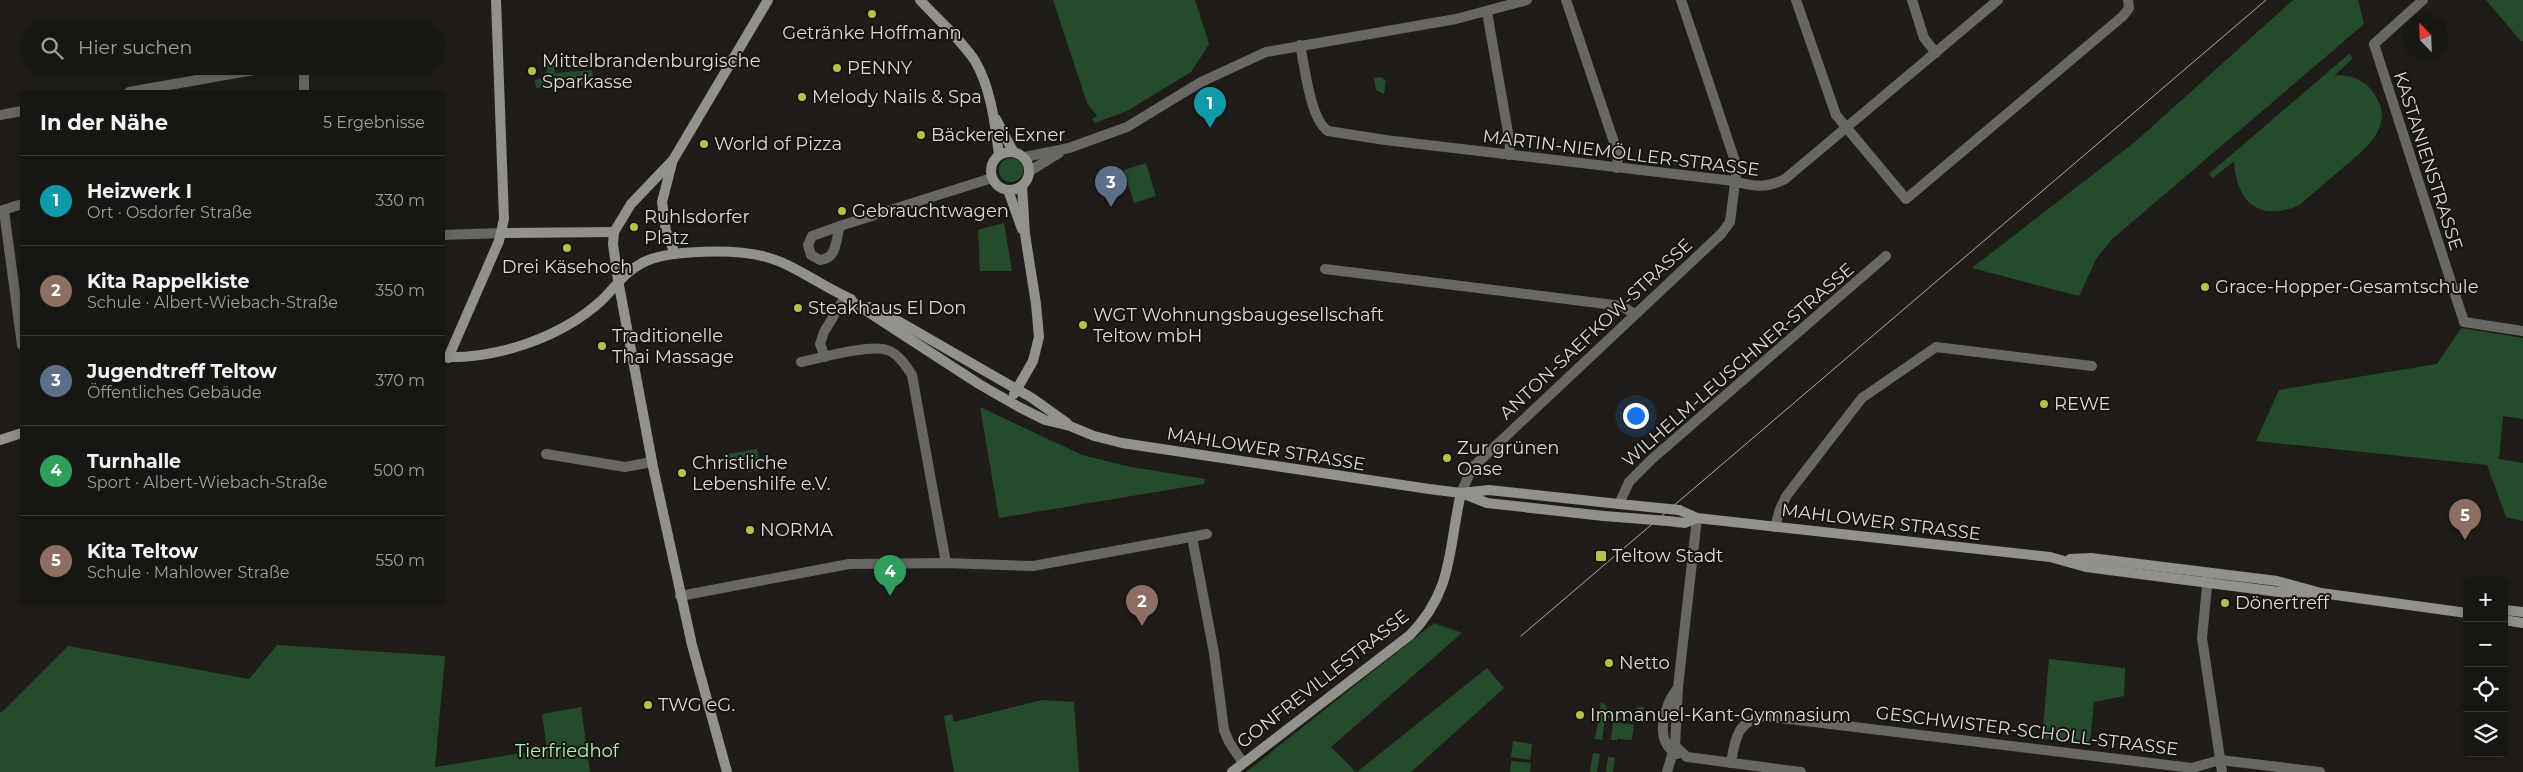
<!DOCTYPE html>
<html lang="de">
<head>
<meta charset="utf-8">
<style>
  :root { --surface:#181612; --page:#252320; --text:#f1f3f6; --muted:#9f9f9f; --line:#363532; --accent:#b6c149 }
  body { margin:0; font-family:Montserrat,sans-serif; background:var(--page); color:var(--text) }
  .controls { position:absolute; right:15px; bottom:15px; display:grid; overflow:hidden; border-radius:5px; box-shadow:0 2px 12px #0003 }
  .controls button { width:45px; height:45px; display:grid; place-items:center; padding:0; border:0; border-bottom:1px solid var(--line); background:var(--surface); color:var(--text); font:25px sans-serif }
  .compass { position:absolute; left:2403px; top:15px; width:45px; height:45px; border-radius:50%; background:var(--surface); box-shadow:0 2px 12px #0003; rotate:337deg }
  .you { position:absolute; left:1635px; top:415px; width:18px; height:18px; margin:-12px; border:4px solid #fff; border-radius:50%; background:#1a73e8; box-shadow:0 0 0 8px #1a73e833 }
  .badge { display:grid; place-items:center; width:32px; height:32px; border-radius:50%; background:var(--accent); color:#fff; font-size:16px; font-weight:700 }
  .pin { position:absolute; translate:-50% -41px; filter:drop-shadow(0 1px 2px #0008) }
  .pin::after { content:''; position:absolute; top:26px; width:18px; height:15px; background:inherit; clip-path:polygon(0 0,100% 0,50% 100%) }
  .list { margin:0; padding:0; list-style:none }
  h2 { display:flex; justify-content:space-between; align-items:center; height:65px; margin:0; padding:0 20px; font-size:21px }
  h2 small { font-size:16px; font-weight:400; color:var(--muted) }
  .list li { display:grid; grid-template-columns:32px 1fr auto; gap:15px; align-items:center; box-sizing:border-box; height:90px; padding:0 20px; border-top:1px solid var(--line) }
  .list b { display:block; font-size:19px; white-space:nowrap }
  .list p { margin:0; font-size:16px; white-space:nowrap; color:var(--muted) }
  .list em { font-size:16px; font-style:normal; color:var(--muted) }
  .icon { flex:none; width:28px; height:28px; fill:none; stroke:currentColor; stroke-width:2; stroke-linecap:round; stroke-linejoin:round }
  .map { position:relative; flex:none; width:2523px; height:772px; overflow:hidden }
  .search { position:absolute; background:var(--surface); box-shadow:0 2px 12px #0003; left:20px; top:20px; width:425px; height:55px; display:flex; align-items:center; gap:12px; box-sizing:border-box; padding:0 18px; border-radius:28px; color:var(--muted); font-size:19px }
  .panel { position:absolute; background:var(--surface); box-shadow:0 2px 12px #0003; left:20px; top:90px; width:425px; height:515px; border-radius:5px }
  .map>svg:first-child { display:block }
  .green { fill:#244c2c }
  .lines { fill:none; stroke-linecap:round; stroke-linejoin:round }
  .street { stroke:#686764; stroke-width:10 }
  .secondary { stroke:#93918c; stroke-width:10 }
  .tram { stroke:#aba9a5; stroke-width:1 }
  .secondary-bridge { stroke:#93918c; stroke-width:10 }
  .poi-dot { fill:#b6c149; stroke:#17140f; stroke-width:2 }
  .labels { text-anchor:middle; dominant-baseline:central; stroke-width:4; stroke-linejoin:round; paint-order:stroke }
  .poi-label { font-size:18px; fill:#dddbd7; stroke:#17140f; text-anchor:start }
  .street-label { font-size:18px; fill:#dddbd7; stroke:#17140f }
  .park-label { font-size:18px; fill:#adf4b8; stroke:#17140f }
</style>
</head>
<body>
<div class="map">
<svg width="2523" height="772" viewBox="0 0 2523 772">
  <rect width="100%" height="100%" fill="#201d18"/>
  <g class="green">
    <polygon points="1053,0 1195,0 1209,44 1191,72 1127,111 1095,123 1092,119 1097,116 1087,103"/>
    <polygon points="2293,0 2358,0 2364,24 2111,240 2096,259 2079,296 1972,268 2135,142"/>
    <polygon points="2486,0 2523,0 2523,41 2521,41"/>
    <path d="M 2349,54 L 2353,58 L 2334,76 C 2349,74 2363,79 2372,91 C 2399,125 2364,150 2340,170 C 2327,182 2313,193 2299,205 C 2259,223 2236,201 2234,161 L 2213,178 L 2209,174 Z"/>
    <polygon points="543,60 554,62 555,73 592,70 594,85 536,88 535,80 542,78 547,70"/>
    <polygon points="1381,77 1386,81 1384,94 1376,90 1374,78"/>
    <circle cx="1011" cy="170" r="12"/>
    <polygon points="1146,163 1156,196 1134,203 1124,170"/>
    <polygon points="1004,223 1012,271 980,271 978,230"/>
    <polygon points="2461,328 2523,338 2523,419 2503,416 2499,459 2523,463 2523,521 2506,517 2487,465 2256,441 2279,390 2437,364"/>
    <polygon points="980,407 1082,455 1126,466 1205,479 1204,484 999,518"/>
    <polygon points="757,449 761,470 748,472 747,465 726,469 723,455"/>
    <polygon points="1434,623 1462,633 1331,747 1356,772 1246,772"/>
    <polygon points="277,645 445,656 435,767 547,749 542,714 581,707 590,772 0,772 0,712 2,712 68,646 249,679"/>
    <polygon points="2049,659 2125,668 2124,696 2094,702 2090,742 2042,739"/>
    <polygon points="1487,668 1504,688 1411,772 1357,772"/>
    <polygon points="1042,700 1074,702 1079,772 954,772 944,716 952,714 954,722"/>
    <polygon points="1601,702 1607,706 1606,715 1635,719 1637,707 1644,707 1642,722 1605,718 1602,740 1595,739"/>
    <polygon points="1613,722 1634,725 1632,740 1619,739 1619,736 1618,740 1611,740"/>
    <polygon points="1513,741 1532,744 1530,760 1511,757"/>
    <polygon points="1593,753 1600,754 1597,772 1590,772"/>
    <polygon points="1608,757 1615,758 1613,772 1606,772"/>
    <polygon points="1511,761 1531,763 1530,772 1510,772"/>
  </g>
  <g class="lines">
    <g class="street">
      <polyline points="1566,0 1618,154 1617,168"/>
      <polyline points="1796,0 1836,115 1906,199 2123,16 2129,8 2128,0"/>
      <polyline points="1912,0 1924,38 1936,53"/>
      <polyline points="2423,0 2374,44 2464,322 2523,331"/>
      <polyline points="1487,12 1510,144 1509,155"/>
      <path d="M 1300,45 C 1305,67 1310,119 1328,131 L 1385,140 L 1734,181 C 1754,187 1767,188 1785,179 L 1998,0"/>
      <polyline points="129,92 277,66"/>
      <polyline points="304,92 304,66"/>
      <polyline points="0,115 22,111"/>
      <polyline points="1025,157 1069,148 1127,127 1201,82 1266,52 1456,19 1527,0"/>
      <polyline points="1030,171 1059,153"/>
      <polyline points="0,211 22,204"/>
      <polyline points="4,211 22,345"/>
      <polyline points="840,226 992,178"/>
      <path d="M 840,226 C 835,240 838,258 820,260 L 811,255 L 808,245 L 812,236 Z"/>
      <polyline points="442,235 502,233"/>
      <polyline points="1325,269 1622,306 1634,314"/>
      <polyline points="825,357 820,344 824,332 845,297"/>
      <path d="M 801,362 C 820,358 870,344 887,350 C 898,353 906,366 912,375 L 946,563"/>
      <polyline points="546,454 625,467 652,462"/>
      <polyline points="1461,493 1472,468 1721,234 1730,222 1737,167 1681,0"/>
      <polyline points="1619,504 1629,482 1652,459 1886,256"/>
      <polyline points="1697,518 1678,687 1675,746 1687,757 1801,772"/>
      <polyline points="1775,527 1780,509 1787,495 1862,398 1936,347 2092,366"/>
      <polyline points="1192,537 1214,653 1224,730 1229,742 1243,763"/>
      <polyline points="2208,576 2202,638 2222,772"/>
      <polyline points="680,596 849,564 946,563 1033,566 1207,534"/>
      <path d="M 1677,754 C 1653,742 1664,704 1678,688"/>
      <path d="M 1731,763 C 1735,739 1737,721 1764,716 L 2192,768 L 2220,760 L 2320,772"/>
      <polyline points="1667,772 1673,752"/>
    </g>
    <g class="secondary">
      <path d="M 920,0 C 938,20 960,38 975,61 C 991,88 995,124 999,155"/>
      <polyline points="996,119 1013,151"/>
      <circle cx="1010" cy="171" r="19"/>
      <polyline points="672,163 662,202 666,231 675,254"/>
      <polyline points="1008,190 1022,229"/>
      <polyline points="502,233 614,232"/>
      <polyline points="845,297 979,384 1019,407 1045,420 1070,426 1094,436 1122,443 1429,489 1461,493 1489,490 1619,504"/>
      <polyline points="869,307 900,322 1032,398 1067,423"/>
      <path d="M 442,357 C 497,359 560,338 601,301 C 615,288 623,273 642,263 C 668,249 738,249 766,257 C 796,265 822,287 851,299"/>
      <polyline points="448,358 499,241 504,219 496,0"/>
      <polyline points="1014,394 1033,361 1039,337 1036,304 1025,234 1022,186"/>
      <polyline points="0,440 22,433"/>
      <polyline points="1464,494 1487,503 1604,516"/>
      <polyline points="1679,510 1697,518 2050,557 2086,567 2295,594 2321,593"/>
      <polyline points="1668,521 1685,523 1697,518"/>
      <polyline points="2070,559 2091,558 2277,581 2321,593 2467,613"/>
      <polyline points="2504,610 2523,612"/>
      <polyline points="2504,620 2523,623"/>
      <polyline points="727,772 692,645 653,467 618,280 613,244 614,232 631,204 673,160 768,0"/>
      <path d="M 1232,772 L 1410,635 C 1454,590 1448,549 1461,493"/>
    </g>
    <polyline class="tram" points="1521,636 2266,0"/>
    <g class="secondary-bridge">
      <polyline points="1619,504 1679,510"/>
      <polyline points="1604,516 1668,521"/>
    </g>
  </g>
  <g class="poi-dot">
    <circle cx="872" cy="14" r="5"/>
    <circle cx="837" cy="68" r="5"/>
    <circle cx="532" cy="71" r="5"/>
    <circle cx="802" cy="97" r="5"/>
    <circle cx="921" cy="135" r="5"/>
    <circle cx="704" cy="144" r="5"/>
    <circle cx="842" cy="211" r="5"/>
    <circle cx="634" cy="227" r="5"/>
    <circle cx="567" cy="248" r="5"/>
    <circle cx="2205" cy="287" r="5"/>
    <circle cx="798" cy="308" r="5"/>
    <circle cx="1083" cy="325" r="5"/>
    <circle cx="602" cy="346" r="5"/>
    <circle cx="2044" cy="404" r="5"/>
    <circle cx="1447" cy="458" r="5"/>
    <circle cx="682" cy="473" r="5"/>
    <circle cx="750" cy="530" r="5"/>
    <rect x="1595" y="550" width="12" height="12" rx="2.5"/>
    <circle cx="2225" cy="603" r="5"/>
    <circle cx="1609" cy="663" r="5"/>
    <circle cx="648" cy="705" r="5"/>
    <circle cx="1580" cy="715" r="5"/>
  </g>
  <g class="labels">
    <g class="poi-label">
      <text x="872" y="33" text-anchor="middle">Getränke Hoffmann</text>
      <text x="542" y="61">Mittelbrandenburgische<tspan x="542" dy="21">Sparkasse</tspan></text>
      <text x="847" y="68">PENNY</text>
      <text x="812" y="97">Melody Nails &amp; Spa</text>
      <text x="931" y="135">Bäckerei Exner</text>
      <text x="714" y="144">World of Pizza</text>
      <text x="852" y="211">Gebrauchtwagen</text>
      <text x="644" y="217">Ruhlsdorfer<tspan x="644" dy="21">Platz</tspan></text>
      <text x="567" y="267" text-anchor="middle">Drei Käsehoch</text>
      <text x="2215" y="287">Grace-Hopper-Gesamtschule</text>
      <text x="808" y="308">Steakhaus El Don</text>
      <text x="1093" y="315">WGT Wohnungsbaugesellschaft<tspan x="1093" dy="21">Teltow mbH</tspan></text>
      <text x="612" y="336">Traditionelle<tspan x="612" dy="21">Thai Massage</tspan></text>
      <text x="2054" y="404">REWE</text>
      <text x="1457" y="448">Zur grünen<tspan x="1457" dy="21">Oase</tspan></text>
      <text x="692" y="463">Christliche<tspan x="692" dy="21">Lebenshilfe e.V.</tspan></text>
      <text x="760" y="530">NORMA</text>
      <text x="1612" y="556">Teltow Stadt</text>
      <text x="2235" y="603">Dönertreff</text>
      <text x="1619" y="663">Netto</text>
      <text x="658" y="705">TWG eG.</text>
      <text x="1590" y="715">Immanuel-Kant-Gymnasium</text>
    </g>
    <g class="street-label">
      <text transform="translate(1621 153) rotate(7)">MARTIN-NIEMÖLLER-STRASSE</text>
      <text transform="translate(2428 161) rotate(72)">KASTANIENSTRASSE</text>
      <text transform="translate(1596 329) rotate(-43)">ANTON-SAEFKOW-STRASSE</text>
      <text transform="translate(1738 365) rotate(-41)">WILHELM-LEUSCHNER-STRASSE</text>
      <text transform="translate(1266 449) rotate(9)">MAHLOWER STRASSE</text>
      <text transform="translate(1881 522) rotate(7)">MAHLOWER STRASSE</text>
      <text transform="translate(1323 679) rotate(-38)">GONFREVILLESTRASSE</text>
      <text transform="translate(2027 731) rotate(7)">GESCHWISTER-SCHOLL-STRASSE</text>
    </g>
    <g class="park-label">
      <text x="567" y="751">Tierfriedhof</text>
    </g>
  </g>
</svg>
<div class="controls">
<button>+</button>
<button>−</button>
<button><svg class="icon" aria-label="locate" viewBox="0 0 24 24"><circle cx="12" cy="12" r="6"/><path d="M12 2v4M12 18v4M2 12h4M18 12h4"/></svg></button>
<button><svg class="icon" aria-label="layers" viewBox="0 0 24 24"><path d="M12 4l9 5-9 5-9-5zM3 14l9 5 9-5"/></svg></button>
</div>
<svg class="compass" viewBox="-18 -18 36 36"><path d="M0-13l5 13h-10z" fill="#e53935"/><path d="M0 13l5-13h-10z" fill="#9f9f9f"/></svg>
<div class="you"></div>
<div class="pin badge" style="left:1210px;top:128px;background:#0f9aa8">1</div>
<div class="pin badge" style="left:1142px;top:626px;background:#8d6e63">2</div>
<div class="pin badge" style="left:1111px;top:207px;background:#5c6f8a">3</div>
<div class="pin badge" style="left:890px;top:596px;background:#2e9e5b">4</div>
<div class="pin badge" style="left:2465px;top:540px;background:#8d6e63">5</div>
<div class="search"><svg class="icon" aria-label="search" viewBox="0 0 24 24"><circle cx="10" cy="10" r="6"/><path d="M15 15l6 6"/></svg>Hier suchen</div>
<section class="panel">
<h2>In der Nähe<small>5 Ergebnisse</small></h2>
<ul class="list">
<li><span class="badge" style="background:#0f9aa8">1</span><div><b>Heizwerk I</b><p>Ort · Osdorfer Straße</p></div><em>330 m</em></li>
<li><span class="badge" style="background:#8d6e63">2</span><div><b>Kita Rappelkiste</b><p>Schule · Albert-Wiebach-Straße</p></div><em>350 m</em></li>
<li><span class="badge" style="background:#5c6f8a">3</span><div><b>Jugendtreff Teltow</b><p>Öffentliches Gebäude</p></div><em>370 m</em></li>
<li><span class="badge" style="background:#2e9e5b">4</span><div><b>Turnhalle</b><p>Sport · Albert-Wiebach-Straße</p></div><em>500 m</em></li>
<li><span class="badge" style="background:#8d6e63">5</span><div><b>Kita Teltow</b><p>Schule · Mahlower Straße</p></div><em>550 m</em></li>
</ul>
</section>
</div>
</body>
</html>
